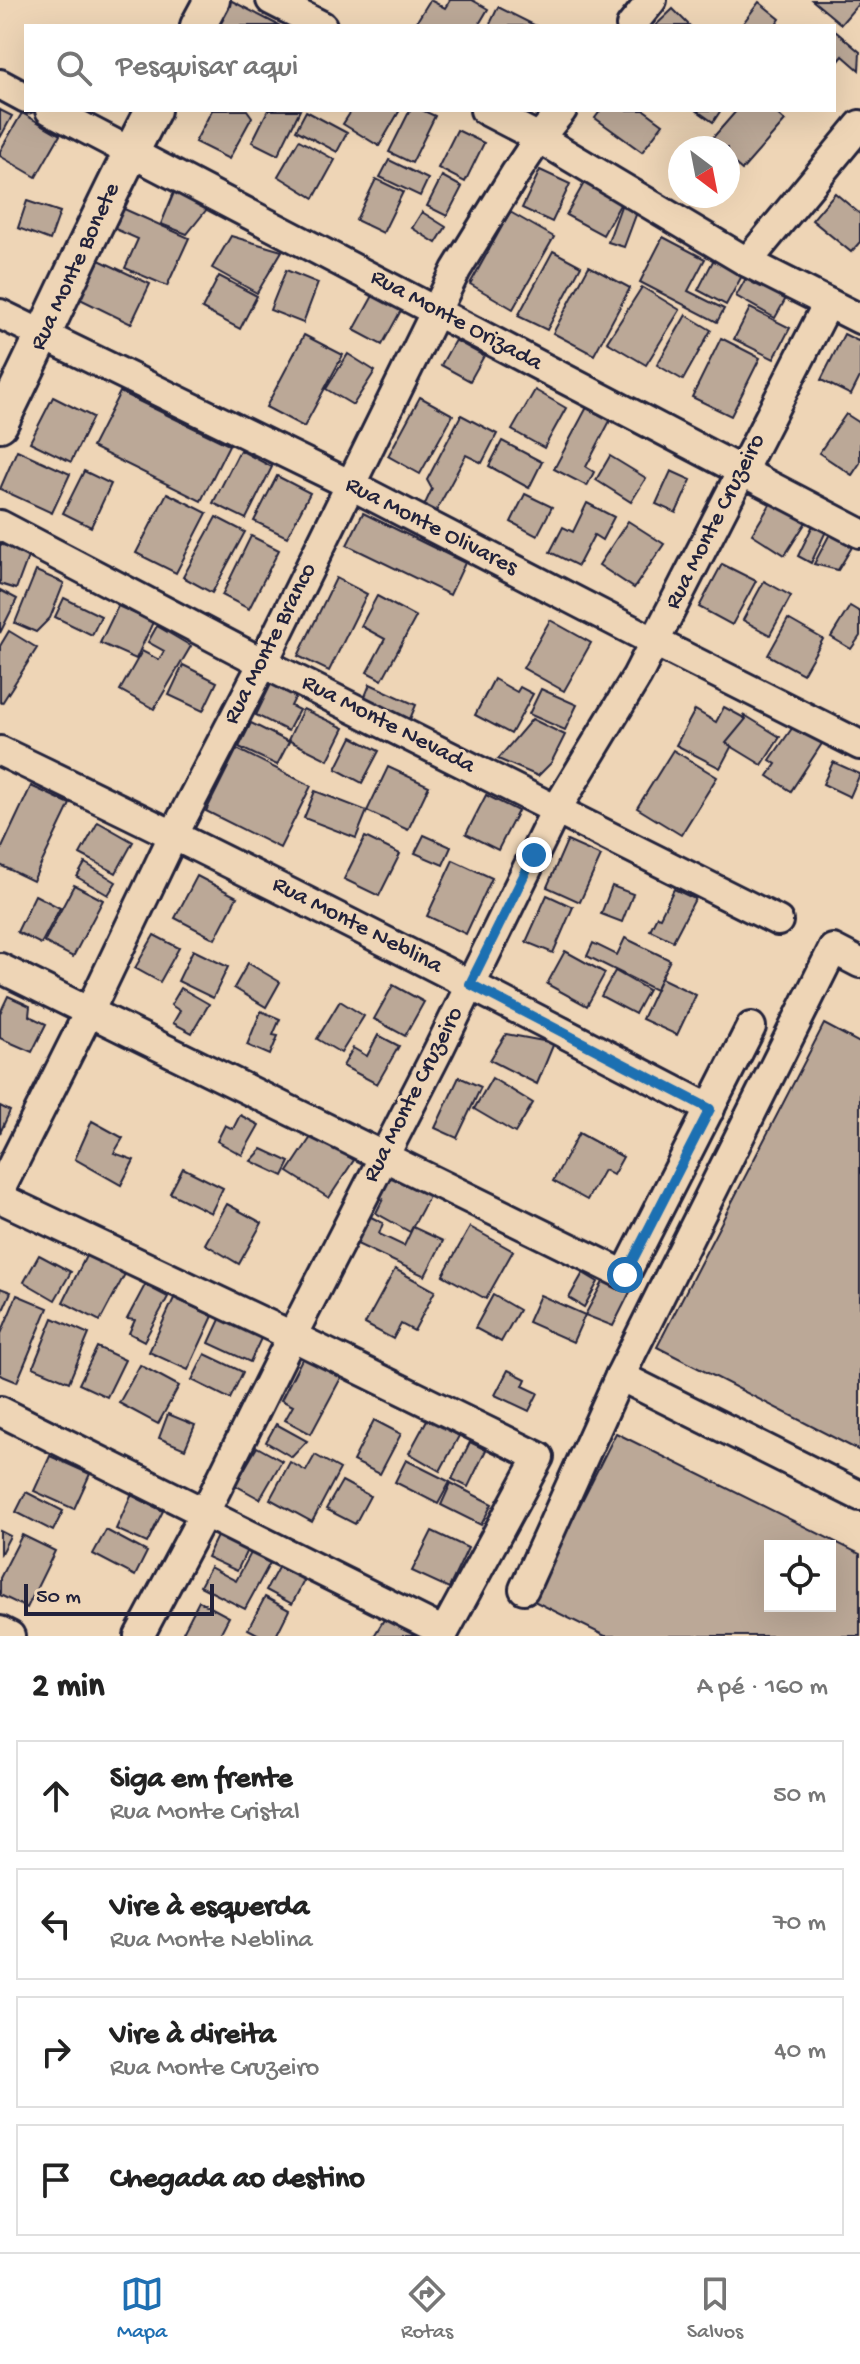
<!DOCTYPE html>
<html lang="pt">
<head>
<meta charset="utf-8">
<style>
  :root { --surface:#fff; --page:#f2f2f2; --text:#222; --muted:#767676; --line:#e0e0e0; --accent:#1f6fb2 }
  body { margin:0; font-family:"Gochi Hand",sans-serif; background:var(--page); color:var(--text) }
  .controls { position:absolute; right:24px; bottom:24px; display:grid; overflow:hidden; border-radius:0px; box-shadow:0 8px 32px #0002 }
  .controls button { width:72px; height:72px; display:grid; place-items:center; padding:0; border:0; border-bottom:2px solid var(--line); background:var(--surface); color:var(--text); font:40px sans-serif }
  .compass { position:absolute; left:668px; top:136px; width:72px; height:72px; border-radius:50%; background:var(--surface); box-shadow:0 8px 32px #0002; rotate:148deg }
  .scale { position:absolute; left:24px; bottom:20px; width:190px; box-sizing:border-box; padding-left:8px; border:4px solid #22223b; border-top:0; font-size:22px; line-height:28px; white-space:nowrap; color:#22223b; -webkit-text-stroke:6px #eed5b6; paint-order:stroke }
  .stop { position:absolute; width:24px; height:24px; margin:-18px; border:6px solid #1f6fb2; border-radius:50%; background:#fff }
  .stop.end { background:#1f6fb2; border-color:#fff; box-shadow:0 2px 8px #0008 }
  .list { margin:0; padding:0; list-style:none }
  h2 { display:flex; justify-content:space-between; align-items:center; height:104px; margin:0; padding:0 32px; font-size:34px }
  h2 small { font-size:26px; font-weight:400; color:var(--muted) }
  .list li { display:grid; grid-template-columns:52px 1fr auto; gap:24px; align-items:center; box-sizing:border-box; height:112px; margin:0 16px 16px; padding:0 16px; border:2px solid var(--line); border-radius:0px }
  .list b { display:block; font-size:30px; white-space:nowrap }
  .list p { margin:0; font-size:26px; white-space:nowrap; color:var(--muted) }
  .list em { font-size:26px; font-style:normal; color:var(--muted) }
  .icon { flex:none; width:44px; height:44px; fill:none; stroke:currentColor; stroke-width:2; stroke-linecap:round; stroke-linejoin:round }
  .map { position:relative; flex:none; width:860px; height:1636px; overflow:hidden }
  .search { position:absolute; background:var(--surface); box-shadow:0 8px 32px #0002; left:24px; right:24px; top:24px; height:88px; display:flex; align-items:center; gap:20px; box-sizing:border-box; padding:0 28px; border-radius:0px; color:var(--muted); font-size:30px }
  .sheet { height:616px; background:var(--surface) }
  nav { display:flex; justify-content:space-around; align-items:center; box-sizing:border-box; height:112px; border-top:2px solid var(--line); background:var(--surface); font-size:22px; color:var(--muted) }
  nav a { display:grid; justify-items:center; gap:4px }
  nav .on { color:var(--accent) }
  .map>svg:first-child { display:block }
  .building { fill:#bba897; stroke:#22223b; stroke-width:2; fill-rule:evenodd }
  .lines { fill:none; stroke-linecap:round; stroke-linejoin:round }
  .minor-casing { stroke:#22223b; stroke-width:34 }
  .major-casing { stroke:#22223b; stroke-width:40 }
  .minor { stroke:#eed5b6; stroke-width:28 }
  .major { stroke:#eed5b6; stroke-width:34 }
  .route { stroke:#1f6fb2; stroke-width:10 }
  .labels { text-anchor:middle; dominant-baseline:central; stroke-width:6; stroke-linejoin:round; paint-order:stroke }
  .street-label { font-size:24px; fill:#22223b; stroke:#eed5b6 }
</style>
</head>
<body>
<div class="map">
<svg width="860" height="1636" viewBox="0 0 860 1636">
  <rect width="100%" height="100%" fill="#eed5b6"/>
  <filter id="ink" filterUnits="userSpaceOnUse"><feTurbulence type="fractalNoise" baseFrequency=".0125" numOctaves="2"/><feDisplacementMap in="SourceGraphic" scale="16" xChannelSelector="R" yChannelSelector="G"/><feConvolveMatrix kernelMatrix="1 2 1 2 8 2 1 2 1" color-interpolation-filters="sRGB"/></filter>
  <g filter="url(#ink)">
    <g class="building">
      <polygon points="230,0 280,26 216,26"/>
      <polygon points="430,0 445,8 450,0 472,0 488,9 478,26 414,26"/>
      <polygon points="812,0 860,0 860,2 841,24"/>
      <polygon points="759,2 780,19 775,26 741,26"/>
      <polygon points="498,7 536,26 489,26"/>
      <polygon points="673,9 690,26 655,26"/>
      <polygon points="834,30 860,52 859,70 843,56 834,67"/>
      <polygon points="0,110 12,116 0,138"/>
      <polygon points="212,110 247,110 252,117 229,159 195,142"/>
      <polygon points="268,110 300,110 278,155 252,142"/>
      <polygon points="352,110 400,110 379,146 343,124"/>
      <polygon points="410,110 422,110 435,116 412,163 389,152"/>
      <polygon points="601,110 644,110 663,124 642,152 595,118"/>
      <polygon points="696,110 721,110 713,122"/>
      <polygon points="737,110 773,110 785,121 742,170 728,158 728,148 717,148 710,141"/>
      <polygon points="306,111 347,133 337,152 296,130"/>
      <polygon points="22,113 60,135 36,177 0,156 0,151"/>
      <polygon points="457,130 484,143 465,182 438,168"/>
      <polygon points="299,140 335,160 314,198 278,176"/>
      <polygon points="389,160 428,179 420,196 380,177"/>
      <polygon points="540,170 570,184 552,222 522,208"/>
      <polygon points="442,176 462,187 447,216 427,206"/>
      <polygon points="376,179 403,192 383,233 356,220"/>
      <polygon points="584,183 621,203 603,235 566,215"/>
      <polygon points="175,190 211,204 187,234 161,224"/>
      <polygon points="835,193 860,214 860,242 851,252 812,220"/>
      <polygon points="624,198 640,204 624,247 608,242"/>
      <polygon points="27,201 60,212 50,240 18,228"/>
      <polygon points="122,208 189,238 167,286 125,268 138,239 113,228"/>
      <polygon points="422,212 446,227 436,243 412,228"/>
      <polygon points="510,212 554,237 513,309 470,284"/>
      <polygon points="231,236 282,251 257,293 212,268"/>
      <polygon points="663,237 705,259 688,291 724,309 717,322 640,282"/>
      <polygon points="553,251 581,266 547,330 518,316"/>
      <polygon points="714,259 743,274 726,305 698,290"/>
      <polygon points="99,260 150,284 131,324 80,299"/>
      <polygon points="589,266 630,288 594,355 553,333"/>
      <polygon points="286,270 318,283 303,323 270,310"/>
      <polygon points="750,271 789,293 775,318 736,296"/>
      <polygon points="219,276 257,296 240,329 202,309"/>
      <polygon points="642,287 680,310 646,365 607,342"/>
      <polygon points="376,290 404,305 382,345 354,330"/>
      <polygon points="750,308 790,328 774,359 734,339"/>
      <polygon points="686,315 711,330 683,380 657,365"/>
      <polygon points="844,334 858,341 860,339 860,377 851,395 821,380"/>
      <polygon points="304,335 343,355 304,427 266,407"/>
      <polygon points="721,338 760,358 731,416 692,397"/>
      <polygon points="455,340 484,356 470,381 441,365"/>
      <polygon points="348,354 375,371 353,405 326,389"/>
      <polygon points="535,390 566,408 544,448 512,430"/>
      <polygon points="120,392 229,445 201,501 92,447"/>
      <polygon points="53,397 93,417 71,462 30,442"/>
      <polygon points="420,397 453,415 420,474 388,456"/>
      <polygon points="587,407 611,419 586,467 594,472 587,486 554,469"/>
      <polygon points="846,414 860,423 860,463 852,475 819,453"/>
      <polygon points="461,415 497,434 482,463 466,455 433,517 424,506 432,489 427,480"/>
      <polygon points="502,441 542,462 529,488 489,466"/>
      <polygon points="17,450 70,474 52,513 0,489"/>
      <polygon points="240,450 272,467 246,519 213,503"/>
      <polygon points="610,456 646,478 631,502 596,480"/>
      <polygon points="84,471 111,484 91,527 63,513"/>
      <polygon points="671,471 691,480 676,513 656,504"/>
      <polygon points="277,476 310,493 287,537 254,521"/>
      <polygon points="167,493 207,513 176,573 136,553"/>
      <polygon points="525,494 552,507 537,536 511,522"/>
      <polygon points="774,498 808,519 785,555 752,534"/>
      <polygon points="587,503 614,517 602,540 594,535 578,566 550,552 563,527 573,532"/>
      <polygon points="363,513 465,563 450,595 347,545"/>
      <polygon points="216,517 245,532 212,593 183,577"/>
      <polygon points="628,521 664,544 634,588 599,565"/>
      <polygon points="815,521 828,527 811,563 798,556"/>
      <polygon points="833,528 857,539 838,570 814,564"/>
      <polygon points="251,536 279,550 249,609 222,595"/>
      <polygon points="0,544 29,554 16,589 0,584"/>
      <polygon points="722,564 756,581 732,625 699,607"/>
      <polygon points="36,571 64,583 50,618 36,632 15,623"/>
      <polygon points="336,578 367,594 329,671 298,656"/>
      <polygon points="764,581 791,596 770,635 743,620"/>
      <polygon points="0,590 17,599 0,633"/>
      <polygon points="377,596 416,617 382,680 367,672 385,639 361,626"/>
      <polygon points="64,598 101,616 92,635 55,617"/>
      <polygon points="118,606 153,622 136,659 100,643"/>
      <polygon points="850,606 860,612 860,636 851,649 831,637"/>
      <polygon points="788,619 823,639 803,674 768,655"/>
      <polygon points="550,620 591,643 564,691 523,668"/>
      <polygon points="157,626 191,646 154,709 120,690 142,651 159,660 164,651 148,642"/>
      <polygon points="9,631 37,648 2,703 0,702 0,646"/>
      <polygon points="183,665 217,682 203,711 169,695"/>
      <polygon points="274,678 299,690 291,706 299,710 288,731 256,715"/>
      <polygon points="494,679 517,692 520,687 533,694 511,734 475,715"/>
      <polygon points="370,684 416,705 410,719 364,699"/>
      <polygon points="541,689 577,705 565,730 529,714"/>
      <polygon points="724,707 746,719 720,768 676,745 695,710 716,722"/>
      <polygon points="303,709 344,728 328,760 288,740"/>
      <polygon points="743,714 780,737 762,765 726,743 746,719"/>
      <polygon points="532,719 565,735 551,763 538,776 498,759"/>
      <polygon points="251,723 289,742 277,765 239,747"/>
      <polygon points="795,724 823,742 791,791 768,776 776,764 770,760"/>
      <polygon points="352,737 379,751 362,783 336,769"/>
      <polygon points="237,749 311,786 280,848 206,811"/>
      <polygon points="673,750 717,777 681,835 637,808"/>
      <polygon points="833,762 860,774 850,797 823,784"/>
      <polygon points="388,767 429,786 408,830 367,811"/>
      <polygon points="31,786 70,804 33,881 0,865 0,852"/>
      <polygon points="315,791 367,811 356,838 304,818"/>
      <polygon points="486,795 518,811 498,850 466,834"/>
      <polygon points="98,822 133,842 116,873 80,854"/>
      <polygon points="424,835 451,847 443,865 415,853"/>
      <polygon points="365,837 400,854 379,896 344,879"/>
      <polygon points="567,841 601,856 580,902 547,887"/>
      <polygon points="453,860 492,878 466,934 427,916"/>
      <polygon points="85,863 116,882 108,895 77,877"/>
      <polygon points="197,876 237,897 215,939 175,918"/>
      <polygon points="74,885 103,900 73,957 44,942"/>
      <polygon points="612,886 633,894 622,922 601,914"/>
      <polygon points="674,889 695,899 673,941 650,930 657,916 660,917"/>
      <polygon points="35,895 60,908 41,944 17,932"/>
      <polygon points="547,895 573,907 553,953 526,942"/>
      <polygon points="154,935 179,948 160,982 135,968"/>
      <polygon points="625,938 670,960 655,990 587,956 593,943 617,955"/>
      <polygon points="193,950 228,967 213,998 178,981"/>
      <polygon points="565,951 605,973 587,1006 547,984"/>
      <polygon points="248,963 280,982 266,1007 234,988"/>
      <polygon points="615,971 648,990 635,1014 601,996"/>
      <polygon points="661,978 696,995 677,1035 642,1019"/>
      <polygon points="393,985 424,1002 405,1036 374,1019"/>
      <polygon points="181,988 209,1004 192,1033 173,1023 180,1011 171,1005"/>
      <polygon points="8,996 30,1006 29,1016 46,1024 32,1052 0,1038 0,1013"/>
      <polygon points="340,1001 364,1016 341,1053 317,1039"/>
      <polygon points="261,1011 280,1019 273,1035 278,1036 270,1055 247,1045"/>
      <polygon points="824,1024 860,1043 860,1451 657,1347"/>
      <polygon points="506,1034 554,1043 537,1084 490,1060"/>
      <polygon points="378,1035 399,1046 377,1084 343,1066 353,1048 367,1056"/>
      <polygon points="459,1077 481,1087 457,1138 435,1128"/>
      <polygon points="492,1078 533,1103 515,1133 474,1109"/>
      <polygon points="0,1106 10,1111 0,1133"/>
      <polygon points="240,1115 259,1125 242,1155 217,1141 225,1125 233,1129"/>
      <polygon points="92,1121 123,1138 114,1153 134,1160 121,1185 75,1159"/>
      <polygon points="579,1133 623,1157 613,1175 604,1170 587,1200 553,1181"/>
      <polygon points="313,1134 354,1160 329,1198 288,1172"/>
      <polygon points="262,1149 290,1162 283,1176 251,1161"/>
      <polygon points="183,1168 223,1188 211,1213 170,1193"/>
      <polygon points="388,1174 402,1181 404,1176 432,1191 410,1232 376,1213 383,1199 376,1196"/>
      <polygon points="227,1204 262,1223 239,1264 205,1244"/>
      <polygon points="369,1216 383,1223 379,1234 404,1246 413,1227 443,1241 425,1276 355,1243"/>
      <polygon points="470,1227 513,1251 486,1299 443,1275"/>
      <polygon points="87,1254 125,1274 100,1321 63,1302"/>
      <polygon points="39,1255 71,1272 55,1300 24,1282"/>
      <polygon points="395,1269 435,1291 414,1331 401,1324 393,1339 365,1324"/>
      <polygon points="583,1273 598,1282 584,1307 569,1298"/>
      <polygon points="604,1280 630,1292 613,1326 585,1315"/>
      <polygon points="145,1285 168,1297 144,1341 129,1333 135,1320 127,1319"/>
      <polygon points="0,1288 11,1292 0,1317"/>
      <polygon points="17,1295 48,1308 17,1382 0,1375 0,1336"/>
      <polygon points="493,1295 519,1310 501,1342 475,1328"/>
      <polygon points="540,1295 585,1315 573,1342 528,1322"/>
      <polygon points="174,1298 213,1316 188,1370 149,1352"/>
      <polygon points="222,1315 263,1334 250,1362 209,1343"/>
      <polygon points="53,1318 89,1334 69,1382 33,1367"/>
      <polygon points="97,1347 125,1360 107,1397 79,1384"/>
      <polygon points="205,1354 243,1372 230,1399 192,1380"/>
      <polygon points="303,1357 342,1376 311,1434 285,1420 293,1406 281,1400"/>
      <polygon points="140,1365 179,1386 158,1424 119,1403"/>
      <polygon points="508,1370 526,1379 523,1386 538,1393 529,1411 495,1395"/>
      <polygon points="168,1414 195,1425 185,1449 159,1438"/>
      <polygon points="428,1418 459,1436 440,1471 409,1453"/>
      <polygon points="374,1420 401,1434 380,1474 353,1461"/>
      <polygon points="276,1424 307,1441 292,1457 266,1442"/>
      <path d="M 616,1433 L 860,1554 L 860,1636 L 605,1636 L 532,1600 ZM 770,1546 L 830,1546 L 830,1606 L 770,1606 Z"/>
      <polygon points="470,1442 486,1450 468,1487 452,1479"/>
      <polygon points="257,1447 282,1461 260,1499 235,1485"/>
      <polygon points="315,1455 340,1469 312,1522 270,1499 290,1462 306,1471"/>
      <polygon points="50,1456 90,1474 74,1509 34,1491"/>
      <polygon points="406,1460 450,1482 438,1504 395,1482"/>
      <polygon points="342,1481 370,1496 355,1524 326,1509"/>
      <polygon points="451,1483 492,1504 481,1525 441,1505"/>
      <polygon points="26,1492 63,1511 53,1531 16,1512"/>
      <polygon points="131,1495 163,1511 147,1543 116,1529"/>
      <polygon points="106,1530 147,1552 135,1576 93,1554"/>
      <polygon points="0,1531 10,1536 0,1555"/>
      <polygon points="432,1531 468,1548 449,1588 412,1571"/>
      <polygon points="218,1534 248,1548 237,1571 207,1557"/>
      <polygon points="22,1535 55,1551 27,1608 0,1595 0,1578"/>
      <polygon points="252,1551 271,1561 245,1609 200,1586 210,1567 236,1581"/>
      <polygon points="282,1560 308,1573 292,1604 266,1590"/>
      <polygon points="265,1597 289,1610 276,1636 261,1636 248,1629"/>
      <polygon points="199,1601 229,1617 219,1636 181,1636"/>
      <polygon points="391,1608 427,1636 374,1636"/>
    </g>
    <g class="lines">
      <defs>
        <g id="minor">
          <polyline points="271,0 322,26"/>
          <polyline points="631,26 652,0"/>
          <polyline points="0,84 26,98"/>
          <polyline points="50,110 860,533"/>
          <polyline points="485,110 539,138 747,262 860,319"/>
          <polyline points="747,262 860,125"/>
          <polyline points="0,314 349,484 655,642 860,745"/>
          <polyline points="0,525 263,663 778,921"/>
          <path d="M 0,751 C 239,865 475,986 710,1109"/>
          <polyline points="860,963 833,949 620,1376 860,1496"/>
          <polyline points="0,968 625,1275 751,1027"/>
          <polyline points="0,1190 89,1012 174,834 263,663 456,270 515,174 539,138 562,110"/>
          <polyline points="0,1198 292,1336 539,1457 442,1636"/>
          <polyline points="0,1411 444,1632"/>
          <polyline points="524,1589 620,1376"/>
          <polyline points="0,1631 10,1636"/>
          <polyline points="139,1636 205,1512 292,1336 439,1049 556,810 637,676 828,303"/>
        </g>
        <g id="major">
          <polyline points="198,26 212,0"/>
          <path d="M 0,424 C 52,320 98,213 153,110"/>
        </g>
      </defs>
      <use href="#minor" class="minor-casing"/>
      <use href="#major" class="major-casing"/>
      <use href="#minor" class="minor"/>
      <use href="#major" class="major"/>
    </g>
  </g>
  <g class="lines" filter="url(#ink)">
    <polyline class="route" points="534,855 470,984 710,1109 625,1275"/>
  </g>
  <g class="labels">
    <g class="street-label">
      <text transform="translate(76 267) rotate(-65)">Rua Monte Bonete</text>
      <text transform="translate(456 321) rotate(28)">Rua Monte Orizada</text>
      <text transform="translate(716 522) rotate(-63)">Rua Monte Cruzeiro</text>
      <text transform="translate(431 527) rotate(27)">Rua Monte Olivares</text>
      <text transform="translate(271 644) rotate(-63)">Rua Monte Branco</text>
      <text transform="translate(388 725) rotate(27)">Rua Monte Nevada</text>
      <text transform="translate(357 926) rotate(27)">Rua Monte Neblina</text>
      <text transform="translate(414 1095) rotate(-63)">Rua Monte Cruzeiro</text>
    </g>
  </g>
</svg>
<div class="controls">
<button><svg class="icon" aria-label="locate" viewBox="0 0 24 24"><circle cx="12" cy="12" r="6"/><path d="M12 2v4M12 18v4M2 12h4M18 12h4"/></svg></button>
</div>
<svg class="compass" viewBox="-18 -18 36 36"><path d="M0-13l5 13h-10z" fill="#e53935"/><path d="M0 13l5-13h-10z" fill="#767676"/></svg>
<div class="scale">50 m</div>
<div class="stop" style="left:625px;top:1275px"></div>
<div class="stop end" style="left:534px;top:855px"></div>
<div class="search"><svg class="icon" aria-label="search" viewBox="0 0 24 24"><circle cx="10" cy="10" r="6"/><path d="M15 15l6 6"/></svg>Pesquisar aqui</div>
</div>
<section class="sheet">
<h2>2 min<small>A pé · 160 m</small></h2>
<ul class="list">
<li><svg class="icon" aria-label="ahead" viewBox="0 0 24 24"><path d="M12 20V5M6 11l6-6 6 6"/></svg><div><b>Siga em frente</b><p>Rua Monte Cristal</p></div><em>50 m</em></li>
<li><svg class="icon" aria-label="left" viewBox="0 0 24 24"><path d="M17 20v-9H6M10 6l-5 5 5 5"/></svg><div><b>Vire à esquerda</b><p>Rua Monte Neblina</p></div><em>70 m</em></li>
<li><svg class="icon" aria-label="right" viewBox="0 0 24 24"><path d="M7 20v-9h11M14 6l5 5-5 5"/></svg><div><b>Vire à direita</b><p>Rua Monte Cruzeiro</p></div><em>40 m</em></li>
<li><svg class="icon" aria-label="arrive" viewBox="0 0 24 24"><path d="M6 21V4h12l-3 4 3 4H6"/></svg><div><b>Chegada ao destino</b></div></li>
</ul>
</section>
<nav>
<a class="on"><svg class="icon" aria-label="map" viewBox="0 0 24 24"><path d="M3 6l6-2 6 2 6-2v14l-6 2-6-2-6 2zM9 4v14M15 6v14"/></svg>Mapa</a>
<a><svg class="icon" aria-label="directions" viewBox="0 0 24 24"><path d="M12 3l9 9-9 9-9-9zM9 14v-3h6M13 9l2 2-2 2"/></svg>Rotas</a>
<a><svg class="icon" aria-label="saved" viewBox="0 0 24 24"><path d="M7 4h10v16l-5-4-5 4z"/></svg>Salvos</a>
</nav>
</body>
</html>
